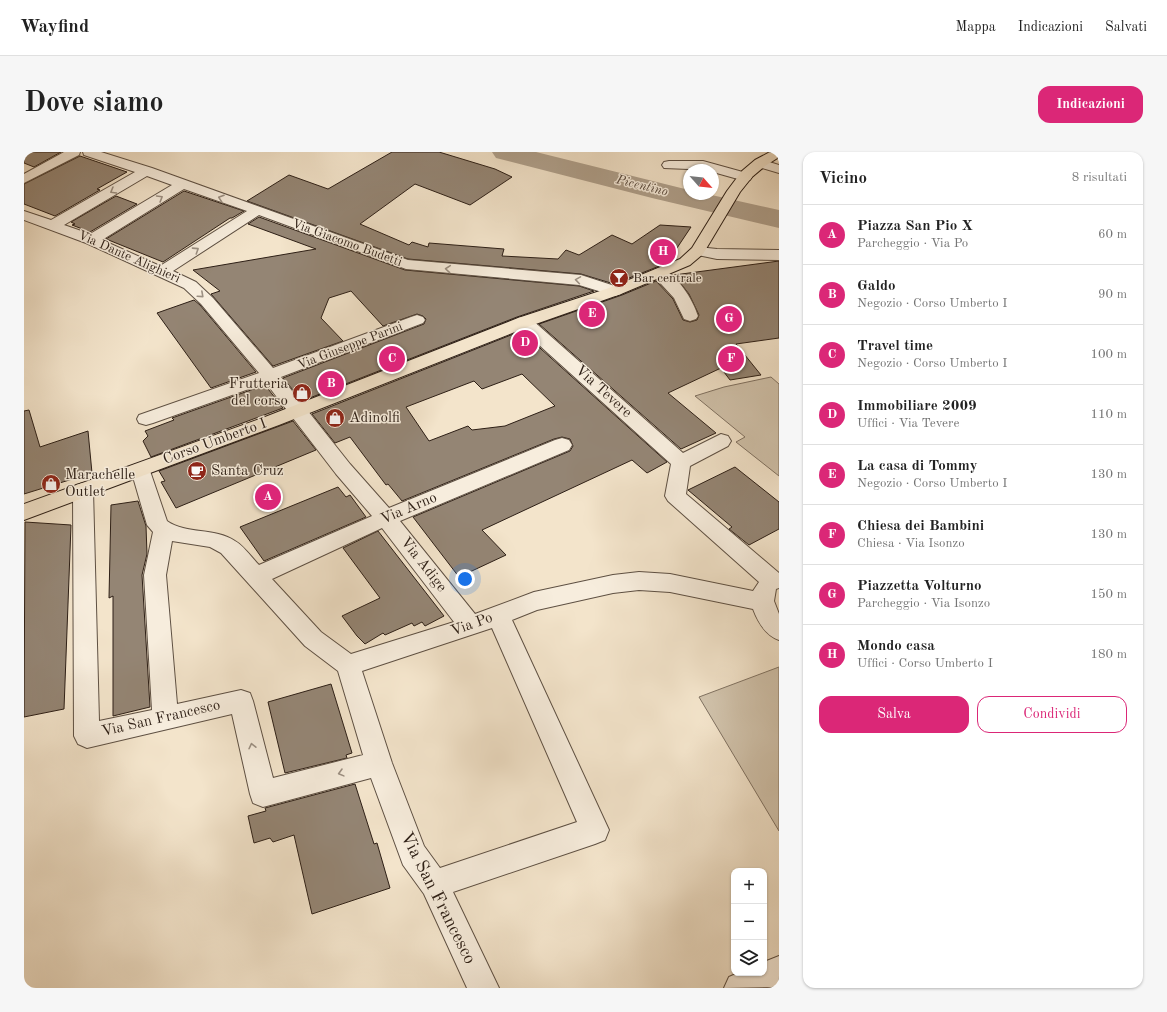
<!DOCTYPE html>
<html lang="it">
<head>
<meta charset="utf-8">
<style>
  :root { --surface:#fff; --page:#f6f6f6; --text:#222; --muted:#767676; --line:#e0e0e0; --accent:#db2777 }
  body { margin:0; font-family:"Old Standard TT",serif; background:var(--page); color:var(--text) }
  .controls { position:absolute; right:12px; bottom:12px; display:grid; overflow:hidden; border-radius:8px; box-shadow:0 1px 3px #0004 }
  .controls button { width:36px; height:36px; display:grid; place-items:center; padding:0; border:0; border-bottom:1px solid var(--line); background:var(--surface); color:var(--text); font:20px sans-serif }
  .compass { position:absolute; left:659px; top:12px; width:36px; height:36px; border-radius:50%; background:var(--surface); box-shadow:0 1px 3px #0004; rotate:117deg }
  .you { position:absolute; left:441px; top:427px; width:14px; height:14px; margin:-10px; border:3px solid #fff; border-radius:50%; background:#1a73e8; box-shadow:0 0 0 6px #1a73e833 }
  .badge { display:grid; place-items:center; width:26px; height:26px; border-radius:50%; background:var(--accent); color:#fff; font-size:13px; font-weight:700 }
  .pin { position:absolute; translate:-50% -50%; border:2px solid #fff; box-shadow:0 1px 4px #0006 }
  .list { margin:0; padding:0; list-style:none }
  h2 { display:flex; justify-content:space-between; align-items:center; height:52px; margin:0; padding:0 16px; font-size:17px }
  h2 small { font-size:13px; font-weight:400; color:var(--muted) }
  .list li { display:grid; grid-template-columns:26px 1fr auto; gap:12px; align-items:center; box-sizing:border-box; height:60px; padding:0 16px; border-top:1px solid var(--line) }
  .list b { display:block; font-size:15px; white-space:nowrap }
  .list p { margin:0; font-size:13px; white-space:nowrap; color:var(--muted) }
  .list em { font-size:13px; font-style:normal; color:var(--muted) }
  .actions { display:flex; gap:8px; padding:12px 16px }
  .actions a { flex:1; padding:9px 0; border:1px solid var(--accent); border-radius:12px; text-align:center; font-size:14px; color:var(--accent) }
  .actions .main { background:var(--accent); color:#fff }
  .icon { flex:none; width:22px; height:22px; fill:none; stroke:currentColor; stroke-width:2; stroke-linecap:round; stroke-linejoin:round }
  .map { position:relative; flex:none; width:755px; height:836px; overflow:hidden; border-radius:12px }
  header { display:flex; align-items:center; gap:24px; box-sizing:border-box; height:56px; padding:0 20px; background:var(--surface); border-bottom:1px solid var(--line) }
  header strong { font-size:19px }
  nav { display:flex; gap:22px; margin-inline-start:auto; font-size:14px }
  .intro { display:flex; align-items:center; justify-content:space-between; box-sizing:border-box; height:96px; padding:0 24px }
  h1 { margin:0; font-size:28px }
  .button { padding:10px 18px; border-radius:12px; background:var(--accent); color:#fff; font-size:14px; font-weight:700 }
  main { display:flex; gap:24px; padding:0 24px }
  aside { flex:1; background:var(--surface); border-radius:12px; box-shadow:0 1px 3px #0004 }
  .map>svg:first-child { display:block }
  .green { fill:#d1c3ac; stroke:#7f7161 }
  .lines { fill:none; stroke-linecap:round; stroke-linejoin:round }
  .river { fill:#b0a18d; fill-rule:evenodd }
  .building { fill:#948574; stroke:#2d1f16; fill-rule:evenodd }
  .minor-casing { stroke:#5e5043; stroke-width:2 }
  .major-casing { stroke:#2d1f16; stroke-width:2 }
  .minor { fill:#f7eddd; fill-rule:evenodd }
  .major { fill:#f3e4cb; fill-rule:evenodd }
  .oneway { stroke:#9c9083 }
  .labels { text-anchor:middle; dominant-baseline:central; stroke-width:3; stroke-linejoin:round; paint-order:stroke }
  .far-water-label { font-size:13px; font-style:italic; fill:#5b4c40; stroke:#f7eddd }
  .far-street-label { font-size:13px; fill:#2d1f16; stroke:#f7eddd }
  .far-poi-label { font-size:13px; fill:#2d1f16; stroke:#f7eddd; text-anchor:start }
  .poi-label { font-size:15px; fill:#2d1f16; stroke:#f7eddd; text-anchor:start }
  .street-label { font-size:15px; fill:#2d1f16; stroke:#f7eddd }
  .near-street-label { font-size:18px; fill:#2d1f16; stroke:#f7eddd }
</style>
</head>
<body>
<header>
<strong>Wayfind</strong>
<nav><a>Mappa</a><a>Indicazioni</a><a>Salvati</a></nav>
</header>
<div class="intro"><h1>Dove siamo</h1><a class="button">Indicazioni</a></div>
<main>
<div class="map">
<svg width="755" height="836" viewBox="0 0 755 836">
  <rect width="100%" height="100%" fill="#f3e4cb"/>
  <filter id="stains"><feTurbulence type="fractalNoise" baseFrequency=".005" numOctaves="4"/><feColorMatrix values="0 0 0 0 .2 0 0 0 0 .09 0 0 0 0 .02 0 0 0 .5 -.17"/></filter>
  <radialGradient id="worn" r=".72"><stop offset=".6" stop-color="#630" stop-opacity="0"/><stop offset="1" stop-color="#630" stop-opacity=".3"/></radialGradient>
  <g class="green">
    <polygon points="747,225 755,232 755,324 712,290 721,285 671,244 700,235"/>
    <polygon points="755,515 755,679 675,545"/>
  </g>
  <g class="lines">
    <polygon class="river" points="468,0 512,0 665,38 665,42 683,42 755,58 755,76 628,46 472,6"/>
  </g>
  <g class="building">
    <polygon points="0,0 37,0 10,15 0,11"/>
    <polygon points="368,0 415,0 471,17 488,25 446,53 391,32 336,72 385,93 388,90 404,95 405,91 480,97 478,104 534,107 542,98 555,103 588,83 608,92 636,73 667,75 643,111 590,132 557,122 384,107 223,49 265,23 304,37"/>
    <polygon points="56,4 103,20 73,37 76,38 31,64 0,52 0,32"/>
    <polygon points="160,39 220,59 208,66 206,66 139,110 82,87"/>
    <polygon points="92,44 113,52 66,80 48,73 51,72 47,70"/>
    <polygon points="235,65 381,118 555,134 570,139 493,165 278,249 259,226 400,172 402,167 399,164 393,162 359,174 327,139 305,146 297,166 319,189 249,214 187,142 196,139 169,118 292,97 224,72"/>
    <polygon points="755,109 755,186 712,192 737,223 706,228 697,216 644,241 692,281 657,297 515,172 598,143 632,129 649,147 659,168 666,170 673,168 675,163 665,142 650,123"/>
    <polygon points="170,148 176,153 232,220 187,236 133,161"/>
    <path d="M 497,179 L 643,310 L 623,321 L 608,308 L 458,378 L 482,403 L 435,425 L 389,365 L 546,299 L 549,294 L 546,287 L 538,285 L 530,287 L 378,349 L 364,332 L 362,333 L 326,285 L 311,291 L 288,262 ZM 498,222 L 531,254 L 481,274 L 448,278 L 444,274 L 405,289 L 382,255 L 450,229 L 458,237 Z"/>
    <polygon points="241,233 259,256 127,305 119,289 124,284 121,279 150,268 148,266"/>
    <polygon points="5,258 16,295 64,279 68,321 0,342 0,259"/>
    <polygon points="269,269 292,298 152,356 137,330 141,329 135,319"/>
    <polygon points="711,315 755,350 755,377 725,393 705,377 708,375 664,338"/>
    <polygon points="314,335 322,345 326,343 342,365 240,409 216,375"/>
    <polygon points="114,349 122,374 123,402 118,423 126,555 89,564 89,444 85,446 87,353"/>
    <polygon points="1,370 47,373 40,557 0,565"/>
    <polygon points="354,379 420,464 401,474 398,470 390,474 388,471 361,483 359,481 341,492 333,484 318,464 356,446 319,396"/>
    <polygon points="307,532 328,601 322,603 323,606 261,621 244,550"/>
    <polygon points="331,632 350,692 353,691 366,736 288,762 270,683 249,690 246,686 230,691 224,664 242,659 241,656"/>
  </g>
  <g class="lines">
    <defs>
      <g id="minor">
        <polygon points="40,0 56,0 55,3 0,31 0,22"/>
        <path d="M 59,0 L 77,0 L 128,16 L 384,108 L 557,123 L 597,136 L 599,139 L 597,142 L 591,144 L 555,133 L 382,117 L 235,63 L 149,119 L 172,130 L 189,146 L 249,216 L 387,165 L 393,163 L 399,165 L 401,168 L 399,171 L 257,225 L 326,312 L 365,356 L 531,288 L 538,286 L 545,288 L 548,293 L 545,298 L 376,369 L 451,462 L 510,440 L 589,423 L 615,420 L 646,422 L 729,439 L 735,430 L 644,349 L 641,344 L 647,312 L 494,174 L 492,170 L 494,166 L 500,165 L 506,166 L 659,301 L 697,282 L 704,284 L 707,289 L 704,294 L 666,314 L 662,342 L 755,421 L 755,436 L 752,437 L 750,449 L 755,462 L 755,488 C 741,483 734,470 729,457 L 646,440 L 615,438 L 589,441 L 513,458 L 488,468 L 585,678 L 581,688 L 571,692 L 429,740 L 475,836 L 443,836 L 400,742 L 379,713 L 347,626 L 239,655 L 229,651 L 226,642 L 208,562 L 63,596 L 54,592 L 50,584 L 49,338 L 52,333 L 59,331 L 66,333 L 69,338 L 75,569 L 128,558 L 120,423 L 129,380 L 123,373 L 107,318 L 110,313 L 117,311 L 124,313 L 143,369 C 163,383 190,375 211,389 C 220,394 228,406 235,413 L 348,364 L 312,322 L 242,231 L 129,271 L 122,273 L 115,271 L 113,267 L 115,263 L 235,221 L 177,152 L 160,136 L 62,91 L 0,68 L 0,59 L 27,68 L 111,20 L 60,3 ZM 123,24 L 148,33 L 66,82 L 40,73 ZM 160,37 L 223,59 L 136,114 L 78,88 ZM 358,376 L 430,470 L 327,502 L 297,480 L 248,427 ZM 148,389 L 186,395 L 197,401 L 281,494 L 314,519 L 339,603 L 249,626 L 229,549 L 226,541 L 217,538 L 153,552 L 142,423 ZM 468,476 L 553,670 L 416,716 L 400,694 L 368,611 L 338,519 Z"/>
        <polygon points="736,7 755,13 755,21 731,14 729,11"/>
        <polygon points="645,9 679,9 726,22 728,25 726,28 721,29 689,20 689,18 640,16 638,13 640,10"/>
        <polygon points="674,95 693,97 755,98 755,108 693,107 669,102 667,99 669,96"/>
        <path d="M 635,116 C 653,121 669,148 674,164 L 672,167 L 666,169 L 660,167 L 650,146 L 627,121 L 630,118 Z"/>
        <polygon points="755,804 755,835 700,836 705,825 714,821 740,821 740,810"/>
      </g>
      <polygon id="major" points="746,0 755,0 755,5 741,14 728,25 716,40 679,102 666,113 597,142 506,174 255,273 0,368 0,352 241,265 494,166 585,136 656,107 668,96 703,39 718,19 731,8"/>
    </defs>
    <use href="#minor" class="minor-casing"/>
    <use href="#major" class="major-casing"/>
    <use href="#minor" class="minor"/>
    <use href="#major" class="major"/>
  </g>
  <defs><path id="oneway-chevron" d="M-2-3.5L2.5 0L-2 3.5" fill="none" stroke-width="1.6" stroke-linecap="round" stroke-linejoin="round"/></defs>
  <g class="oneway">
    <use href="#oneway-chevron" transform="translate(89 39) rotate(150)"/>
    <use href="#oneway-chevron" transform="translate(136 46) rotate(-31)"/>
    <use href="#oneway-chevron" transform="translate(197 46) rotate(-161)"/>
    <use href="#oneway-chevron" transform="translate(172 98) rotate(-33)"/>
    <use href="#oneway-chevron" transform="translate(424 117) rotate(-175)"/>
    <use href="#oneway-chevron" transform="translate(554 128) rotate(-171)"/>
    <use href="#oneway-chevron" transform="translate(177 143) rotate(42)"/>
    <use href="#oneway-chevron" transform="translate(228 594) rotate(-103)"/>
    <use href="#oneway-chevron" transform="translate(317 621) rotate(165)"/>
  </g>
  <defs>
    <symbol id="bar-disc" viewBox="-11 -11 22 22"><circle r="9.5" fill="#8f2418" stroke="#f7eddd"/><path d="M-6-5H6L.8 .8V4.5H3.5V6h-7V4.5H-.8V.8Z" fill="#fff"/></symbol>
    <symbol id="shop-disc" viewBox="-11 -11 22 22"><circle r="9.5" fill="#8f2418" stroke="#f7eddd"/><path d="M-5-2.5h2.3a2.7 3.5 0 0 1 5.4 0H5L5.5 6h-11ZM-1.5-2.5h3a1.5 2.3 0 0 0-3 0Z" fill="#fff"/></symbol>
    <symbol id="cafe-disc" viewBox="-11 -11 22 22"><circle r="9.5" fill="#8f2418" stroke="#f7eddd"/><path d="M-5.5-4.5H6V0H3Q3 3.5 0 3.5H-2.5Q-5.5 3.5-5.5 0ZM3-3.2v2h1.7v-2ZM-6 4.5H4V6H-6Z" fill="#fff"/></symbol>
  </defs>
  <g fill-rule="evenodd">
    <use href="#bar-disc" x="584" y="115" width="22" height="22"/>
    <use href="#shop-disc" x="267" y="230" width="22" height="22"/>
    <use href="#shop-disc" x="300" y="255" width="22" height="22"/>
    <use href="#cafe-disc" x="162" y="308" width="22" height="22"/>
    <use href="#shop-disc" x="16" y="321" width="22" height="22"/>
  </g>
  <g class="labels">
    <g class="far-water-label">
      <text transform="translate(618 34) rotate(14)">Picentino</text>
    </g>
    <g class="far-street-label">
      <text transform="translate(323 91) rotate(20)">Via Giacomo Budetti</text>
      <text transform="translate(105 105) rotate(24)">Via Dante Alighieri</text>
      <text transform="translate(326 194) rotate(-21)">Via Giuseppe Parini</text>
    </g>
    <g class="far-poi-label">
      <text x="609" y="126">Bar centrale</text>
    </g>
    <g class="poi-label">
      <text x="264" y="232" text-anchor="end">Frutteria<tspan x="264" dy="17">del corso</tspan></text>
      <text x="325" y="266">Adinolfi</text>
      <text x="187" y="319">Santa Cruz</text>
      <text x="41" y="323">Marachelle<tspan x="41" dy="17">Outlet</tspan></text>
    </g>
    <g class="street-label">
      <text transform="translate(579 240) rotate(42)">Via Tevere</text>
      <text transform="translate(191 290) rotate(-20)">Corso Umberto I</text>
      <text transform="translate(385 357) rotate(-23)">Via Arno</text>
      <text transform="translate(399 413) rotate(52)">Via Adige</text>
      <text transform="translate(448 473) rotate(-20)">Via Po</text>
      <text transform="translate(137 567) rotate(-13)">Via San Francesco</text>
    </g>
    <g class="near-street-label">
      <text transform="translate(414 746) rotate(63)">Via San Francesco</text>
    </g>
  </g>
  <rect width="100%" height="100%" filter="url(#stains)"/>
  <rect width="100%" height="100%" fill="url(#worn)"/>
</svg>
<div class="controls">
<button>+</button>
<button>−</button>
<button><svg class="icon" aria-label="layers" viewBox="0 0 24 24"><path d="M12 4l9 5-9 5-9-5zM3 14l9 5 9-5"/></svg></button>
</div>
<svg class="compass" viewBox="-18 -18 36 36"><path d="M0-13l5 13h-10z" fill="#e53935"/><path d="M0 13l5-13h-10z" fill="#767676"/></svg>
<div class="you"></div>
<div class="pin badge" style="left:244px;top:345px">A</div>
<div class="pin badge" style="left:307px;top:232px">B</div>
<div class="pin badge" style="left:368px;top:207px">C</div>
<div class="pin badge" style="left:501px;top:191px">D</div>
<div class="pin badge" style="left:568px;top:162px">E</div>
<div class="pin badge" style="left:707px;top:207px">F</div>
<div class="pin badge" style="left:705px;top:167px">G</div>
<div class="pin badge" style="left:639px;top:100px">H</div>
</div>
<aside>
<h2>Vicino<small>8 risultati</small></h2>
<ul class="list">
<li><span class="badge">A</span><div><b>Piazza San Pio X</b><p>Parcheggio · Via Po</p></div><em>60 m</em></li>
<li><span class="badge">B</span><div><b>Galdo</b><p>Negozio · Corso Umberto I</p></div><em>90 m</em></li>
<li><span class="badge">C</span><div><b>Travel time</b><p>Negozio · Corso Umberto I</p></div><em>100 m</em></li>
<li><span class="badge">D</span><div><b>Immobiliare 2009</b><p>Uffici · Via Tevere</p></div><em>110 m</em></li>
<li><span class="badge">E</span><div><b>La casa di Tommy</b><p>Negozio · Corso Umberto I</p></div><em>130 m</em></li>
<li><span class="badge">F</span><div><b>Chiesa dei Bambini</b><p>Chiesa · Via Isonzo</p></div><em>130 m</em></li>
<li><span class="badge">G</span><div><b>Piazzetta Volturno</b><p>Parcheggio · Via Isonzo</p></div><em>150 m</em></li>
<li><span class="badge">H</span><div><b>Mondo casa</b><p>Uffici · Corso Umberto I</p></div><em>180 m</em></li>
</ul>
<div class="actions"><a class="main">Salva</a><a>Condividi</a></div>
</aside>
</main>
</body>
</html>
